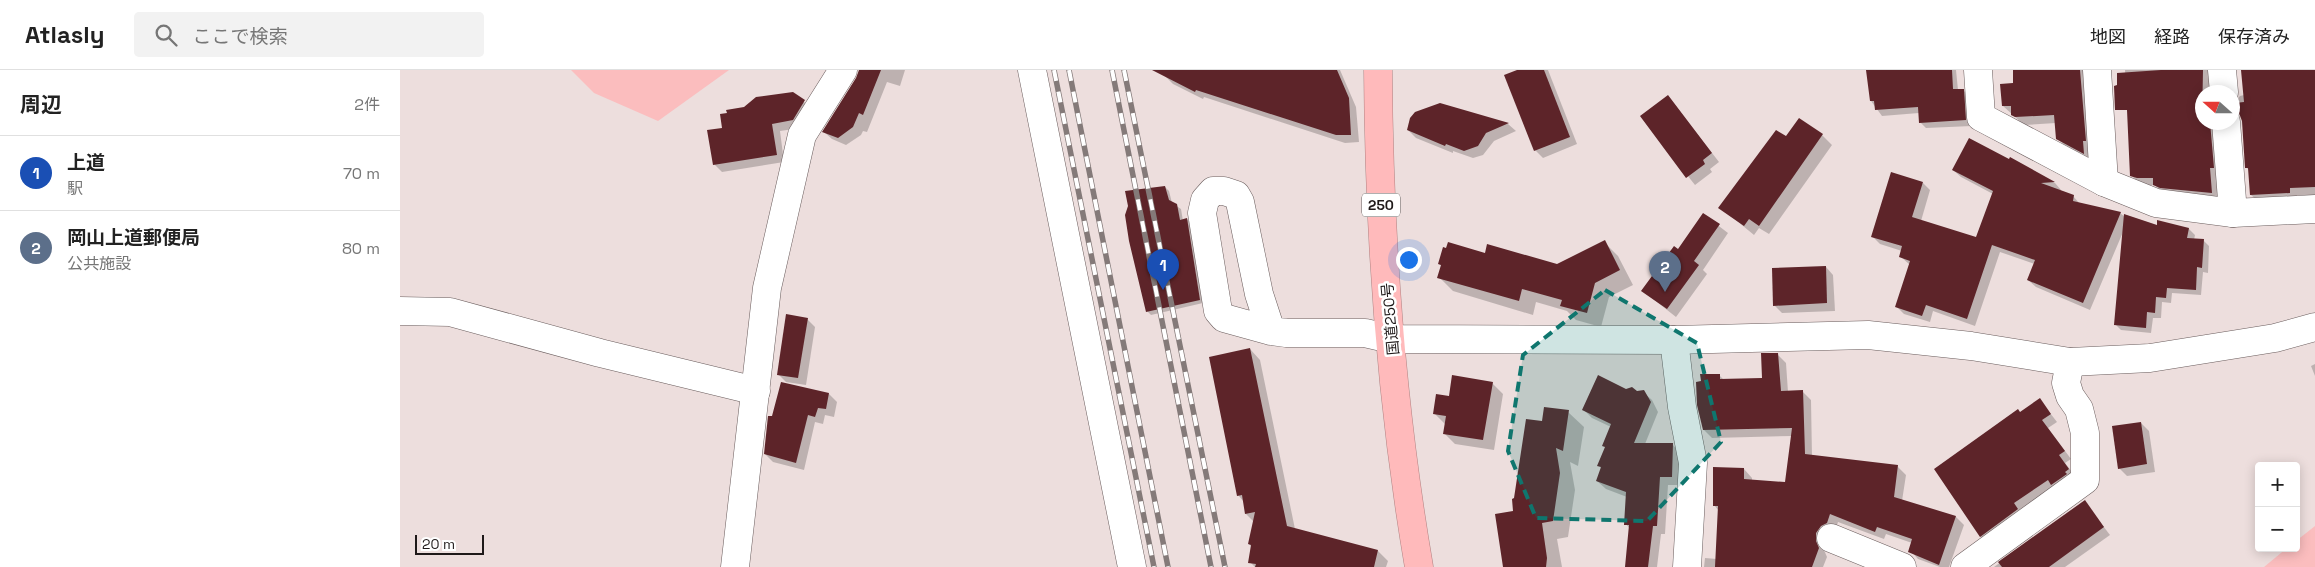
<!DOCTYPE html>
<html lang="ja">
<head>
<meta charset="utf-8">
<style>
  :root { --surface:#fff; --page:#f2f2f2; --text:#222; --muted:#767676; --line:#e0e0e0; --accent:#b45309 }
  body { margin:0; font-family:"Space Grotesk","Noto Sans JP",sans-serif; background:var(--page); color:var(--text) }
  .controls { position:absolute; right:15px; bottom:15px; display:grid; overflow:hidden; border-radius:5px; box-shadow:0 2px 12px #0003 }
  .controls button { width:45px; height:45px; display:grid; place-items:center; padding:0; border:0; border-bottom:1px solid var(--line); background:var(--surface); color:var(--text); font:25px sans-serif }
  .compass { position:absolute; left:1795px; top:15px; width:45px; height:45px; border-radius:50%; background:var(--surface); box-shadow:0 2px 12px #0003; rotate:291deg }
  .scale { position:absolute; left:15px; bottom:12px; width:69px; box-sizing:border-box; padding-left:5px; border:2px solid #1f1919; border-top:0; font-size:14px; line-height:18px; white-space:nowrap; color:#1f1919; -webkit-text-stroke:4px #fff; paint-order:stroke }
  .you { position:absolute; left:1008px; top:189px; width:18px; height:18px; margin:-12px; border:4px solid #fff; border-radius:50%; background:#1a73e8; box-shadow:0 0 0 8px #1a73e833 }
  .badge { display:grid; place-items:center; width:32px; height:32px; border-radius:50%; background:var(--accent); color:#fff; font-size:16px; font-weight:700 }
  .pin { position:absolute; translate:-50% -41px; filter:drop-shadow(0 1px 2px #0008) }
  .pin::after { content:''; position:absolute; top:26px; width:18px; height:15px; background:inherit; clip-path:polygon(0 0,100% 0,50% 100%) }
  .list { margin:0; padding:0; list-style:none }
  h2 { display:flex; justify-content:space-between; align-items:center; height:65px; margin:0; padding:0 20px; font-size:21px }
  h2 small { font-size:16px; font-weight:400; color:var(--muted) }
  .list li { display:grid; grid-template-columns:32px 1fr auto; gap:15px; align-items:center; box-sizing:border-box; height:75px; padding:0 20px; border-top:1px solid var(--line) }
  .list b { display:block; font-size:19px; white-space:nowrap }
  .list p { margin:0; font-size:16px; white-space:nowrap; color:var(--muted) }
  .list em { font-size:16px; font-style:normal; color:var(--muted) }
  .icon { flex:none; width:28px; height:28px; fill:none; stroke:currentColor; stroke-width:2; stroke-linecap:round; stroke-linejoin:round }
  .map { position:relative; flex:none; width:1915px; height:497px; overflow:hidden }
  header { display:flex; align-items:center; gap:30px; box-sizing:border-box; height:70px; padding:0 25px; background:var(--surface); border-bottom:1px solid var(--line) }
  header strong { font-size:24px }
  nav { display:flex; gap:28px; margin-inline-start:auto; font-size:18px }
  .search { width:350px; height:45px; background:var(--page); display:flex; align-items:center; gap:12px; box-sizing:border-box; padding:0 18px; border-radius:5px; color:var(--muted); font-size:19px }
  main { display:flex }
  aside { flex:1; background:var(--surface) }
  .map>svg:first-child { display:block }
  .green { fill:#fbbdbe }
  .shadow { fill:#0003 }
  .building { fill:#5d2429 }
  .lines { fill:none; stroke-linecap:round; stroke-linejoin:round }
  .minor-casing { stroke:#6a5d5d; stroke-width:29 }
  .highway-casing { stroke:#b18282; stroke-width:29 }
  .minor { stroke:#fff; stroke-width:28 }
  .highway { stroke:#ffbabb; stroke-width:28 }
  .rail-casing { stroke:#847a79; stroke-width:5.5 }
  .rail { stroke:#fff; stroke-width:4; stroke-dasharray:11; stroke-linecap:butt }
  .marked { fill:#0f766e; fill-opacity:0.2; stroke:#0f766e; stroke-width:4; stroke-dasharray:10 6; stroke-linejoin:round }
  .labels { text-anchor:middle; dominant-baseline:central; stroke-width:5; stroke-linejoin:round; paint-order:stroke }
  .shield { fill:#fff; stroke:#625e5e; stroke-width:1 }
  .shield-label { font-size:14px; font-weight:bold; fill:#1f1919 }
  .street-label { font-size:15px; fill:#1f1919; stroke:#fff }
</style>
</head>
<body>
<header>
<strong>Atlasly</strong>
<div class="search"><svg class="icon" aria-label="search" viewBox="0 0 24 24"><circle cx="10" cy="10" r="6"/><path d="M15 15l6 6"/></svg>ここで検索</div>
<nav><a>地図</a><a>経路</a><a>保存済み</a></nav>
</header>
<main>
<aside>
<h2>周辺<small>2件</small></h2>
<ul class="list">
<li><span class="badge" style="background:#1a4fb4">1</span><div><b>上道</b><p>駅</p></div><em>70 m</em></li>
<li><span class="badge" style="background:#5c6f8a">2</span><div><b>岡山上道郵便局</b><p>公共施設</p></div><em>80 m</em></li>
</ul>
</aside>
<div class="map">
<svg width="1915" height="497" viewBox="0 0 1915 497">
  <rect width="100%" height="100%" fill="#eddedd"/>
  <g class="green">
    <polygon points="171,0 329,0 258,51 194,23"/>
    <polygon points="1915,456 1915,497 1864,497 1887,478 1896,478 1896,471"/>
  </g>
  <g class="shadow">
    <polygon points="463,0 505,0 500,16 487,12 467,62 463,61 461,65 446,75 432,69 424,62"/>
    <polygon points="769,0 940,0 956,37 959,72 945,73 804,27 803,29 773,14 765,6"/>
    <polygon points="1120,0 1148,0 1177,74 1143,88 1135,80"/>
    <polygon points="1475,0 1556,0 1558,20 1563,20 1569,26 1572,56 1526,58 1520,52 1519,43 1482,46 1471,31"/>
    <polygon points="1614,0 1686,0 1691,90 1665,76 1657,68 1656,53 1624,55 1603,36 1615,15"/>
    <polygon points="1725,0 1809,0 1810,22 1802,22 1802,52 1819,52 1818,130 1762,122 1755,115 1745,115 1739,113 1731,105 1729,41 1727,39"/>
    <polygon points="1851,0 1915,0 1915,125 1897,125 1897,130 1859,132 1851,125 1849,100 1846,97 1843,50 1841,46 1832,40 1832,36 1840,26 1844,25"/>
    <polygon points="392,23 413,39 401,58 380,61 384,92 322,102 314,94 324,59 344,38"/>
    <polygon points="1268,26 1319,92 1310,99 1312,102 1295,115 1241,47"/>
    <polygon points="1041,34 1108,54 1116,61 1094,71 1083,85 1073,88 1053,81 1053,83 1016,68 1008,60"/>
    <polygon points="1422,65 1432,75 1369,164 1359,158 1354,165 1320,137 1386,68"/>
    <polygon points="1611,89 1655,113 1661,120 1656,120 1673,126 1680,134 1720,143 1725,147 1758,157 1758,152 1789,159 1795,165 1794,170 1803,170 1809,176 1808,203 1803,202 1801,225 1772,223 1771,233 1762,232 1761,248 1753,248 1751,263 1721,260 1715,254 1723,162 1690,240 1636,217 1628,210 1635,194 1600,182 1575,256 1533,241 1530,252 1504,244 1497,237 1510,195 1500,186 1502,181 1480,174 1472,166 1523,113 1530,120 1521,151 1576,168 1593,124 1561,107 1553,100"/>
    <polygon points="765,117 769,121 772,133 781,139 783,151 787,149 790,153 803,233 751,245 747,241"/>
    <polygon points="1303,144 1328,163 1303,200 1307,204 1276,247 1243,221 1278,181"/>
    <polygon points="1204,172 1218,186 1233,215 1209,227 1201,257 1176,250 1167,241 1136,232 1133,245 1053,221 1039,207 1042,196 1039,194 1085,184 1157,195"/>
    <polygon points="1426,197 1433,205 1435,241 1382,243 1374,235"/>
    <polygon points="407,249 415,257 406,315 386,312 378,304"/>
    <polygon points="850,279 860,290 895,459 978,481 988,491 986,497 855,497 850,492 852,477 849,474 854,452 846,444 844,432 838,425"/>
    <polygon points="1377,284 1386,293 1388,322 1402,321 1411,330 1412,387 1497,396 1506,405 1502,431 1556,447 1564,455 1549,497 1540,497 1518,489 1510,480 1512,473 1486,464 1484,469 1438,452 1435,462 1424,471 1424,480 1427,487 1423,497 1304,497 1305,488 1317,489 1319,441 1314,435 1344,399 1352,408 1352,411 1386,413 1392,366 1312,368 1304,360 1319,305 1324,310 1364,309"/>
    <polygon points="1915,294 1915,306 1911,296"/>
    <polygon points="1092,313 1103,324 1094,380 1055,374 1044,363 1046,355 1035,344 1050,328"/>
    <polygon points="382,314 429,324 437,332 434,347 425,345 423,354 415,352 404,400 373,392 365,384"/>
    <polygon points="1226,320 1243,322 1252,330 1258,342 1245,374 1272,374 1281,383 1280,415 1268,415 1265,464 1261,464 1257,497 1226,497 1230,459 1226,454 1227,427 1206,419 1197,411 1202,399 1199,396 1206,378 1211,357 1192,348 1183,339"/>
    <polygon points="1640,330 1657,352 1648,358 1671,389 1665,393 1676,407 1588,474 1580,466 1620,343"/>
    <polygon points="1168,342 1184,357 1178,396 1170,392 1175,420 1168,467 1157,469 1162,497 1105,497 1116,429 1143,352"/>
    <polygon points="1741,353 1749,361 1755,402 1727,406 1719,398"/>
    <polygon points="1684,431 1710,465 1665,497 1594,497"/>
  </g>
  <g class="building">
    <polygon points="459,0 481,0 463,45 459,43 453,57 438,68 422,62 456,8"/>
    <polygon points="752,0 937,0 949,28 951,65 936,65 796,20 795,22"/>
    <polygon points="1117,0 1144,0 1170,67 1134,81 1104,5"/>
    <polygon points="1466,0 1552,0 1553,19 1564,19 1566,50 1519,53 1518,37 1475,40 1474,31 1470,31"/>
    <polygon points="1613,0 1680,0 1686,71 1683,71 1684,84 1656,69 1654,45 1615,47 1611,45 1611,36 1602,36 1600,14 1613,13"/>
    <polygon points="1761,0 1803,0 1802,52 1810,52 1814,98 1810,98 1812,123 1760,118 1753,115 1753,108 1737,108 1730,106 1727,40 1715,40 1714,16 1717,15 1717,3"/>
    <polygon points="1841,0 1915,0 1915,117 1890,118 1890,123 1850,125 1848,98 1845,98 1842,51 1839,43 1832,38 1835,33 1844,32"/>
    <polygon points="393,22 405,30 393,50 372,54 377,85 313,95 307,60 322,58 320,44 327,43 326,40 344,37 356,27"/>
    <polygon points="1268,25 1312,83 1303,90 1305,94 1286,108 1240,46"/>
    <polygon points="1040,33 1109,53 1086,63 1078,76 1064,81 1046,74 1045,76 1007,60 1010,48 1015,42"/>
    <polygon points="1399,48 1423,64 1359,156 1349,149 1344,156 1318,138 1376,60 1386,66"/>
    <polygon points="1569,68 1609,89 1610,87 1655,112 1641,113 1674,125 1673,131 1721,142 1683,233 1627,210 1635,190 1592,175 1567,249 1526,235 1522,246 1495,237 1510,191 1499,187 1502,176 1471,167 1491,102 1523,112 1512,147 1576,167 1593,121 1552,100"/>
    <polygon points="765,116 769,130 777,134 780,150 787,148 800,230 746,242 729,171 725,145 728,136 725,121"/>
    <polygon points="1303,143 1320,154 1294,191 1299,195 1267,239 1241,221 1274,176 1278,179"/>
    <polygon points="1724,144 1757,155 1757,150 1789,158 1787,168 1804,169 1802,198 1797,197 1796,220 1767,218 1766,228 1756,227 1755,243 1747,242 1746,258 1714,255"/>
    <polygon points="1205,170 1220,200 1195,213 1187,243 1160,236 1162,230 1122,219 1119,231 1037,208 1041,195 1038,194 1043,177 1046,178 1048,172 1085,183 1087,174 1157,194"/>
    <polygon points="1426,196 1427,233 1373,236 1372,198"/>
    <polygon points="386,244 408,248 398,308 377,305"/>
    <polygon points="850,278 887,456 978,480 974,497 855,497 856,494 848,493 851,475 848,474 855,442 845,444 842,425 837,426 809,287"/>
    <polygon points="1361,283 1378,283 1381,321 1403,320 1405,384 1498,395 1494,427 1556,446 1539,495 1508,482 1512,469 1477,457 1475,462 1430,444 1427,453 1421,456 1416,463 1416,471 1419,478 1412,497 1315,497 1318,436 1313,436 1313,397 1344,398 1344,409 1385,412 1392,358 1303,360 1297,335 1296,312 1301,311 1300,304 1320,304 1320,309 1362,308"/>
    <polygon points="1052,305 1093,312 1083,370 1043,364 1046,346 1033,344 1036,324 1049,326"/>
    <polygon points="1198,305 1226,319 1232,317 1237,321 1244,320 1251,332 1234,373 1273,373 1272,407 1260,407 1257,456 1253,456 1248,497 1225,497 1229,455 1224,455 1226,422 1196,411 1201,397 1197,396 1205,377 1202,376 1211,354 1182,340"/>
    <polygon points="381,312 429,323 426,339 418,338 415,347 408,345 396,393 364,384 368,346 372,346"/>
    <polygon points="1640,328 1651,344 1642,350 1665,381 1659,385 1669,399 1665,402 1667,404 1651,415 1648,410 1614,433 1618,439 1580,467 1534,399 1618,339 1620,342"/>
    <polygon points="1144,337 1169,340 1163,381 1156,378 1160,403 1153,451 1142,453 1147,488 1146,497 1103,497 1095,444 1113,441 1112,429 1114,428 1126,349 1142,351"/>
    <polygon points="1741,352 1747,394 1718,399 1712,356"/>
    <polygon points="1685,430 1704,457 1649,497 1602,497 1598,492"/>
  </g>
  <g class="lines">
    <defs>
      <g id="minor">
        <polyline points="632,0 732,497"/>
        <polyline points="1578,0 1581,47 1704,112 1756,133 1833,143 1915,139"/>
        <polyline points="1697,0 1704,112"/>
        <polyline points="1822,0 1824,22"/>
        <polyline points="1826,52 1833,143"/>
        <polyline points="0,241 50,242 200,283 356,321"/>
        <polyline points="871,261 859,224 840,132 836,125 824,121 813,121 805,130 802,143 818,241 824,248 871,261 886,263 965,263 991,269 1274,270 1468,265 1571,276 1670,292 1750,288 1875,268 1915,257"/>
        <polyline points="1274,270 1282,337 1293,393 1287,497"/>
        <polyline points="1431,468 1502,497"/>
        <polyline points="335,497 367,218 402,65 443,0"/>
        <polyline points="1565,497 1685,410 1685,363 1679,339 1670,326 1666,313 1670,292"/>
      </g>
      <path id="highway" d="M 978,0 C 979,166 991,334 1019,497"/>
    </defs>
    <use href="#minor" class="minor-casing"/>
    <use href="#highway" class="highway-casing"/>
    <use href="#minor" class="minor"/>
    <use href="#highway" class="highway"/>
    <defs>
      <g id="rail">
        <polyline points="654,0 754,497"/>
        <polyline points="669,0 768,497"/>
        <polyline points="712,0 811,497"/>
        <polyline points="724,0 825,497"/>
      </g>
    </defs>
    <use href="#rail" class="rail-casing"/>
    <use href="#rail" class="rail"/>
  </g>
  <path class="marked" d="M 1205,220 L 1297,273 L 1321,372 L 1247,451 L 1136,448 L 1108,381 L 1123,285 Z"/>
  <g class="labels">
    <rect class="shield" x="962" y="123.5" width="38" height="23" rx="4"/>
    <g class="shield-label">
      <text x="981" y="135">250</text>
    </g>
    <g class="street-label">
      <text transform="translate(990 249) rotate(-95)">国道250号</text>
    </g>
  </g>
</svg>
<div class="controls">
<button>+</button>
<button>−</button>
</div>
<svg class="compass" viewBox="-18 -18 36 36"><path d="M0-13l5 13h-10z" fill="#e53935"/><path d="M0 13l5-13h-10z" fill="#767676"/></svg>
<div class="scale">20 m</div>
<div class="you"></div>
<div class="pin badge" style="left:763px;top:220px;background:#1a4fb4">1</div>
<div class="pin badge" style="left:1265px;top:222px;background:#5c6f8a">2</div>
</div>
</main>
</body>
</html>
